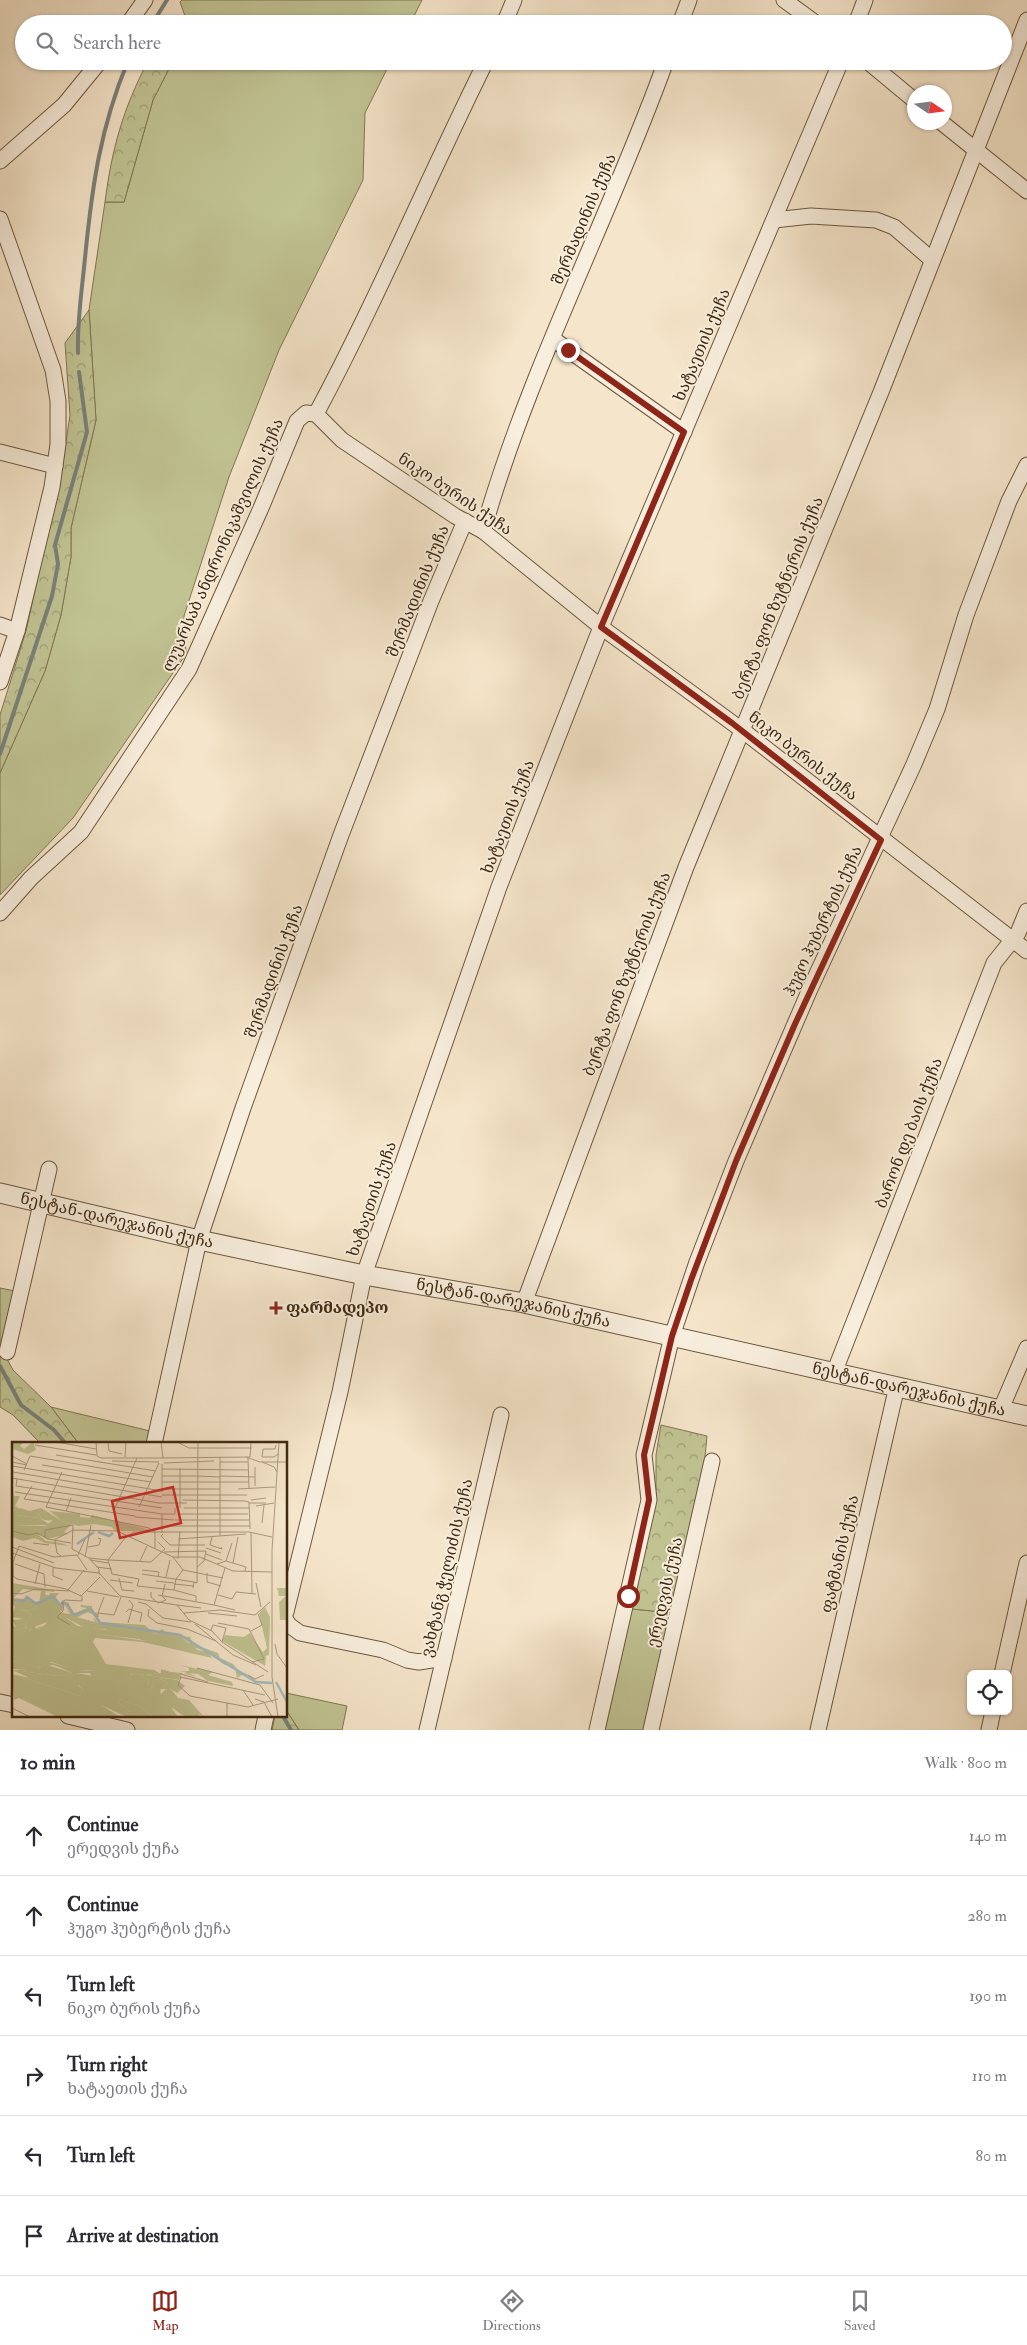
<!DOCTYPE html>
<html lang="en">
<head>
<meta charset="utf-8">
<style>
  :root { --surface:#fff; --page:#f7f7f7; --text:#2b2b33; --muted:#7c7c81; --line:#e1e1e2; --accent:#8f2418 }
  body { margin:0; font-family:"IM FELL Double Pica","Noto Serif Georgian",serif; background:var(--page); color:var(--text) }
  .controls { position:absolute; right:15px; bottom:15px; display:grid; overflow:hidden; border-radius:8px; box-shadow:0 1px 4px #0004 }
  .controls button { width:45px; height:45px; display:grid; place-items:center; padding:0; border:0; border-bottom:1px solid var(--line); background:var(--surface); color:var(--text); font:25px sans-serif }
  .compass { position:absolute; left:907px; top:85px; width:45px; height:45px; border-radius:50%; background:var(--surface); box-shadow:0 1px 4px #0004; rotate:103deg }
  .stop { position:absolute; width:15px; height:15px; margin:-11px; border:4px solid #8f2418; border-radius:50%; background:#fff }
  .stop.end { background:#8f2418; border-color:#fff; box-shadow:0 1px 5px #0008 }
  .list { margin:0; padding:0; list-style:none }
  h2 { display:flex; justify-content:space-between; align-items:center; height:65px; margin:0; padding:0 20px; font-size:21px }
  h2 small { font-size:16px; font-weight:400; color:var(--muted) }
  .list li { display:grid; grid-template-columns:32px 1fr auto; gap:15px; align-items:center; box-sizing:border-box; height:80px; padding:0 20px; border-top:1px solid var(--line) }
  .list b { display:block; font-size:19px; white-space:nowrap }
  .list p { margin:0; font-size:16px; white-space:nowrap; color:var(--muted) }
  .list em { font-size:16px; font-style:normal; color:var(--muted) }
  .icon { flex:none; width:28px; height:28px; fill:none; stroke:currentColor; stroke-width:2; stroke-linecap:round; stroke-linejoin:round }
  .map { position:relative; flex:none; width:1027px; height:1730px; overflow:hidden }
  .search { position:absolute; background:var(--surface); box-shadow:0 1px 4px #0004; left:15px; right:15px; top:15px; height:55px; display:flex; align-items:center; gap:12px; box-sizing:border-box; padding:0 18px; border-radius:28px; color:var(--muted); font-size:19px }
  .sheet { height:545px; background:var(--surface) }
  nav { display:flex; justify-content:space-around; align-items:center; box-sizing:border-box; height:70px; border-top:1px solid var(--line); background:var(--surface); font-size:14px; color:var(--muted) }
  nav a { display:grid; justify-items:center; gap:2px }
  nav .on { color:var(--accent) }
  .map>svg:first-child { display:block }
  .green { fill:#c1c393; stroke:#807652 }
  .forest { fill:url(#forest-crowns); stroke:#807652 }
  .lines { fill:none; stroke-linecap:round; stroke-linejoin:round }
  .stream { stroke:#7a817b; stroke-width:4 }
  .minor-casing { stroke:#6c583f; stroke-width:17 }
  .tertiary-casing { stroke:#6c583f; stroke-width:21 }
  .minor { stroke:#f8eedd; stroke-width:15 }
  .tertiary { stroke:#f8eedd; stroke-width:19 }
  .route { stroke:#8f2418; stroke-width:6 }
  .poi-dot { fill:#8f2418; stroke:#f8eedd; stroke-width:2 }
  .labels { text-anchor:middle; dominant-baseline:central; stroke-width:4; stroke-linejoin:round; paint-order:stroke }
  .street-label { font-size:16px; fill:#3f2911; stroke:#f8eedd }
  .poi-label { font-size:16px; font-weight:bold; fill:#3f2911; stroke:#f8eedd; text-anchor:start }
  .inset-river { fill:none; stroke:#a2bcc2; stroke-width:2.5 }
  .inset-road { fill:none; stroke:#ac9a80; stroke-width:1 }
  .view { fill:#d62828; fill-opacity:0.15; stroke:#d62828; stroke-width:2.5 }
  .inset-edge { fill:none; stroke:#3f2911; stroke-width:2.5 }
</style>
</head>
<body>
<div class="map">
<svg width="1027" height="1730" viewBox="0 0 1027 1730">
  <defs>
    <pattern id="forest-crowns" width="20" height="18" patternUnits="userSpaceOnUse" patternTransform="scale(1.25)"><rect width="20" height="18" fill="#c1c393"/><path d="M2 6a3 3 0 1 1 6 0M12 15a3 3 0 1 1 6 0" fill="none" stroke="#9e9e77"/></pattern>
  </defs>
  <rect width="100%" height="100%" fill="#f5e5ca"/>
  <filter id="stains"><feTurbulence type="fractalNoise" baseFrequency=".004" numOctaves="4"/><feColorMatrix values="0 0 0 0 .2 0 0 0 0 .09 0 0 0 0 .02 0 0 0 .5 -.17"/></filter>
  <radialGradient id="worn" r=".72"><stop offset=".6" stop-color="#630" stop-opacity="0"/><stop offset="1" stop-color="#630" stop-opacity=".3"/></radialGradient>
  <g class="green">
    <polygon points="182,0 422,0 410,24 188,24 180,2"/>
    <polygon points="173,61 391,61 365,113 363,180 279,350 229,477 184,616 186,654 73,818 0,895 0,773 45,671 61,615 71,557 71,528 96,420 89,310 105,202 124,202 153,100"/>
    <polygon points="0,1288 15,1291 1,1350 0,1346"/>
    <polygon points="51,1407 150,1431 147,1444 79,1444"/>
    <polygon points="632,1609 673,1613 644,1730 605,1730"/>
    <polygon points="286,1693 347,1706 342,1730 299,1730 286,1710"/>
  </g>
  <g class="forest">
    <path d="M 148,61 L 173,61 L 153,100 L 124,202 L 105,202 C 112,148 123,109 148,61 Z"/>
    <polygon points="89,310 96,420 71,528 71,557 61,615 45,671 0,773 0,715 26,631 62,469 70,415 65,343"/>
    <polygon points="0,1346 13,1370 51,1407 79,1444 41,1444 13,1415 0,1407"/>
    <polygon points="661,1425 707,1436 704,1467 673,1613 632,1609 656,1501 656,1455"/>
    <polygon points="286,1710 299,1730 272,1730 275,1716 286,1716"/>
  </g>
  <g class="lines">
    <g class="stream">
      <polyline points="152,24 167,0"/>
      <path d="M 78,353 C 77,320 82,290 85,258 C 92,187 100,128 128,61"/>
      <polyline points="0,754 52,596 58,564 55,545 87,432 79,372"/>
      <polyline points="0,1366 21,1405 54,1430 66,1444"/>
      <polyline points="283,1716 291,1730"/>
    </g>
    <defs>
      <g id="minor">
        <polyline points="784,0 817,24"/>
        <polyline points="128,24 145,0"/>
        <polyline points="504,24 514,0"/>
        <polyline points="680,24 689,0"/>
        <polyline points="856,24 865,0"/>
        <polyline points="867,61 914,100"/>
        <polyline points="941,122 1027,191"/>
        <polyline points="0,161 64,105 100,61"/>
        <polyline points="0,219 53,370 58,401 58,444 52,487 17,631 0,682"/>
        <polyline points="774,220 811,216 876,220 894,227 931,259"/>
        <polyline points="553,339 684,432"/>
        <polyline points="316,414 342,440 455,516 483,531 601,627 742,730 1027,951"/>
        <polyline points="0,452 55,466"/>
        <path d="M 483,531 C 529,369 609,219 666,61"/>
        <polyline points="0,625 17,631"/>
        <path d="M 0,913 L 31,878 L 81,832 L 189,669 L 261,508 L 297,421 L 306,413 L 316,414 C 378,298 428,178 486,61"/>
        <polyline points="524,1303 686,867 881,392 1027,20"/>
        <polyline points="7,1352 49,1169"/>
        <polyline points="834,1373 994,963 1018,933 1027,911"/>
        <polyline points="1001,1409 1027,1348"/>
        <polyline points="154,1444 199,1240 243,1108 341,835 431,601 465,521"/>
        <polyline points="286,1612 340,1392 364,1275 499,887 601,627 841,61"/>
        <polyline points="286,1620 289,1625 300,1633 383,1650 407,1660 419,1662 444,1658"/>
        <polyline points="1002,1674 1027,1563"/>
        <polyline points="0,1702 14,1705"/>
        <polyline points="68,1716 127,1730"/>
        <polyline points="263,1730 266,1716"/>
        <polyline points="427,1730 501,1415"/>
        <polyline points="597,1730 649,1500 644,1455 672,1336 697,1262 736,1161 810,989 914,764 937,709 966,615 1009,501 1027,465"/>
        <polyline points="651,1730 712,1461"/>
        <polyline points="818,1730 897,1386"/>
        <polyline points="989,1730 993,1711"/>
      </g>
      <g id="tertiary">
        <path id="s1" d="M 0,1193 L 199,1240 L 364,1275 L 524,1303 L 1027,1416"/>
      </g>
    </defs>
    <use href="#minor" class="minor-casing"/>
    <use href="#tertiary" class="tertiary-casing"/>
    <use href="#minor" class="minor"/>
    <use href="#tertiary" class="tertiary"/>
  </g>
  <g class="lines">
    <polyline class="route" points="568,350 684,432 601,627 732,723 881,840 795,1024 736,1161 691,1280 672,1336 644,1455 649,1500 628,1596"/>
  </g>
  <path class="poi-dot" d="M273.5 1300.5h5v5h5v5h-5v5h-5v-5h-5v-5h5z"/>
  <g class="labels">
    <g class="street-label">
      <text transform="translate(584 219) rotate(-67)">შერმადინის ქუჩა</text>
      <text transform="translate(702 345) rotate(-67)">ხატაეთის ქუჩა</text>
      <text transform="translate(455 494) rotate(34)">ნიკო ბურის ქუჩა</text>
      <text transform="translate(223 545) rotate(-66)">ლუარსაბ ანდრონიკაშვილის ქუჩა</text>
      <text transform="translate(418 591) rotate(-68)">შერმადინის ქუჩა</text>
      <text transform="translate(778 598) rotate(-68)">ბერტა ფონ ზუტნერის ქუჩა</text>
      <text transform="translate(803 756) rotate(38)">ნიკო ბურის ქუჩა</text>
      <text transform="translate(508 817) rotate(-69)">ხატაეთის ქუჩა</text>
      <text transform="translate(823 921) rotate(-65)">ჰუგო ჰუბერტის ქუჩა</text>
      <text transform="translate(274 971) rotate(-70)">შერმადინის ქუჩა</text>
      <text transform="translate(627 974) rotate(-69)">ბერტა ფონ ზუტნერის ქუჩა</text>
      <text transform="translate(909 1133) rotate(-69)">ბარონ დე ბაის ქუჩა</text>
      <text transform="translate(372 1199) rotate(-71)">ხატაეთის ქუჩა</text>
      <text stroke="none"><textPath href="#s1" startOffset="120">ნესტან-დარეჯანის ქუჩა</textPath></text>
      <text stroke="none"><textPath href="#s1" startOffset="525">ნესტან-დარეჯანის ქუჩა</textPath></text>
      <text stroke="none"><textPath href="#s1" startOffset="930">ნესტან-დარეჯანის ქუჩა</textPath></text>
      <text transform="translate(840 1554) rotate(-77)">ფატმანის ქუჩა</text>
      <text transform="translate(447 1568) rotate(-77)">ვახტანგ ჭელიძის ქუჩა</text>
      <text transform="translate(665 1592) rotate(-77)">ერედვის ქუჩა</text>
    </g>
    <g class="poi-label">
      <text x="286" y="1308">ფარმადეპო</text>
    </g>
  </g>
  <g transform="translate(12 1442)">
    <rect width="275" height="275" fill="#f5e5ca"/>
    <path d="M 0,0 L 12,0 L 8,4 L 12,7 L 21,0 L 24,8 L 16,12 L 0,7 ZM 0,49 L 2,54 L 8,54 L 3,64 L 8,67 L 5,73 L 25,76 L 30,69 L 28,76 L 38,83 L 0,83 ZM 38,69 L 68,72 L 68,75 L 78,76 L 80,73 L 142,89 L 103,89 L 100,85 L 82,82 L 66,84 L 50,79 ZM 0,141 L 42,148 L 42,150 L 34,149 L 33,153 L 37,153 L 37,160 L 42,159 L 49,168 L 27,162 L 29,149 L 11,147 L 0,157 ZM 8,159 L 25,164 L 21,168 L 6,169 L 19,171 L 12,186 L 0,189 L 0,183 L 4,185 L 0,178 L 12,177 L 0,175 L 3,165 L 0,160 ZM 253,165 L 258,175 L 257,213 L 253,214 L 251,210 L 255,206 L 247,171 ZM 46,168 L 59,175 L 59,178 L 64,173 L 78,168 L 82,173 L 76,170 L 64,175 L 83,180 L 81,175 L 86,181 L 132,187 L 142,192 L 152,190 L 155,194 L 168,194 L 186,208 L 196,210 L 200,216 L 131,200 L 83,196 L 81,200 L 94,222 L 142,228 L 147,231 L 134,233 L 120,231 L 119,233 L 136,236 L 135,243 L 137,238 L 142,238 L 139,247 L 147,237 L 154,239 L 155,242 L 148,248 L 149,252 L 154,247 L 160,251 L 158,246 L 166,256 L 177,258 L 192,275 L 187,272 L 188,275 L 173,275 L 159,265 L 166,275 L 141,275 L 128,264 L 107,257 L 105,260 L 125,275 L 115,275 L 89,263 L 108,275 L 46,275 L 7,256 L 2,258 L 0,232 L 68,254 L 71,247 L 66,243 L 68,247 L 24,234 L 55,239 L 64,244 L 54,237 L 65,231 L 86,235 L 86,229 L 65,228 L 39,220 L 32,222 L 61,231 L 47,234 L 0,228 L 30,226 L 0,219 L 0,198 L 7,198 L 16,183 L 24,178 L 27,170 ZM 51,174 L 73,186 L 92,187 L 134,199 L 38,185 L 14,188 Z" fill="#c1c393" fill-rule="evenodd"/>
    <path d="M 8,66 L 17,69 L 29,66 L 50,79 L 32,78 L 28,76 L 30,69 L 25,76 L 5,73 ZM 0,91 L 24,91 L 34,99 L 49,101 L 57,104 L 33,101 L 23,96 L 11,99 L 0,95 ZM 265,146 L 275,146 L 275,178 L 268,178 L 267,160 L 274,154 L 267,154 ZM 38,151 L 47,151 L 43,156 L 49,163 L 50,159 L 57,161 L 57,168 L 61,172 L 75,166 L 69,165 L 68,163 L 80,164 L 80,169 L 85,171 L 88,180 L 133,183 L 140,190 L 147,191 L 149,187 L 159,193 L 178,195 L 181,202 L 206,211 L 208,216 L 221,222 L 228,230 L 233,231 L 249,241 L 232,232 L 225,236 L 223,226 L 211,222 L 196,210 L 178,204 L 177,198 L 168,194 L 155,194 L 152,190 L 142,192 L 122,185 L 87,181 L 78,168 L 59,179 L 57,174 L 47,171 L 58,172 L 52,161 L 50,169 L 27,170 L 27,176 L 14,185 L 9,198 L 0,198 L 0,189 L 12,186 L 19,171 L 9,170 L 7,174 L 6,169 L 21,168 L 25,164 L 8,159 L 0,160 L 0,156 L 11,157 L 15,154 L 23,160 L 36,157 ZM 0,219 L 24,224 L 30,227 L 0,227 ZM 36,220 L 72,229 L 86,229 L 86,235 L 81,238 L 78,231 L 65,231 L 55,237 L 71,247 L 68,254 L 0,232 L 18,236 L 0,228 L 46,234 L 61,231 L 42,223 L 34,224 L 32,221 ZM 167,223 L 201,230 L 196,233 L 220,240 L 221,244 L 196,239 L 186,232 L 177,231 L 184,235 L 172,231 L 175,230 L 166,230 L 177,229 L 177,226 ZM 120,231 L 165,238 L 173,244 L 165,251 L 157,246 L 162,252 L 159,253 L 155,247 L 149,247 L 155,242 L 154,239 L 147,237 L 139,247 L 142,238 L 137,238 L 133,245 L 136,236 L 120,234 ZM 107,257 L 128,264 L 141,275 L 123,274 L 104,259 Z" fill="#c1c393"/>
    <path d="M 43,77 L 60,82 L 52,90 L 57,92 L 35,97 L 30,93 L 0,91 L 0,83 L 33,84 ZM 44,169 L 66,184 L 130,193 L 135,198 L 76,191 L 70,194 L 38,185 L 13,188 L 20,182 L 24,186 L 32,184 ZM 238,191 L 254,215 L 253,224 L 210,199 L 213,193 L 232,195 ZM 149,227 L 159,230 L 170,231 L 167,238 L 134,233 L 149,231 Z" fill="#c1c393"/>
    <path class="inset-river" d="M 86,90 L 97,94 L 101,91M 65,102 L 82,90M 0,158 L 13,159 L 15,155 L 24,162 L 41,154 L 49,164 L 51,160 L 55,162 L 62,173 L 79,167 L 88,181 L 168,193 L 244,240 L 260,241M 264,240 L 275,260"/>
    <path class="inset-road" d="M 44,0 L 84,7M 84,0 L 85,14 L 89,16 L 149,16M 96,0 L 97,9 L 110,12M 149,0 L 151,16M 165,0 L 177,6 L 240,6M 23,3 L 84,13M 44,13 L 144,29M 0,14 L 15,22M 113,15 L 114,0M 234,15 L 248,20 L 275,20M 238,15 L 239,0M 250,15 L 251,7 L 263,7 L 264,3M 250,15 L 262,15 L 266,12M 149,16 L 238,15M 236,16 L 237,47M 100,19 L 147,20M 0,20 L 15,23M 208,20 L 236,20M 250,20 L 262,25 L 265,30M 152,21 L 202,19M 150,22 L 150,50M 30,23 L 139,40M 0,24 L 150,49M 150,27 L 236,28M 12,28 L 18,14 L 141,35M 1,30 L 150,55M 50,30 L 34,65 L 54,69 L 59,56M 150,34 L 185,34M 185,34 L 208,35M 208,34 L 243,35M 0,36 L 147,61 L 175,61M 5,37 L 4,44 L 150,66M 150,40 L 237,40M 20,44 L 12,57 L 123,74M 243,44 L 243,25M 150,47 L 208,47M 226,47 L 263,45M 3,50 L 150,72 L 163,72 L 163,66M 150,53 L 235,53M 171,58 L 233,59M 239,58 L 254,56M 233,59 L 237,60 L 238,87M 237,61 L 254,61M 244,64 L 262,61M 127,65 L 147,21M 168,66 L 168,26M 172,66 L 237,66M 102,68 L 125,16M 54,69 L 137,86 L 143,90 L 143,106M 167,72 L 236,72M 123,75 L 162,78M 163,78 L 237,78M 250,81 L 252,63M 159,84 L 238,84M 61,88 L 105,89 L 161,115 L 171,128 L 164,137 L 162,148M 0,89 L 17,93 L 25,91 L 36,97 L 59,101M 150,91 L 150,72M 239,91 L 240,151M 151,92 L 149,94 L 158,103 L 193,103M 208,94 L 208,15M 33,95 L 33,88 L 61,83 L 60,107 L 77,116 L 87,127 L 87,132M 200,95 L 198,103 L 210,107 L 209,105M 166,97 L 234,92M 42,98 L 61,88M 43,99 L 45,111 L 49,114M 21,101 L 37,103M 7,104 L 1,120 L 1,134 L 5,137 L 54,147 L 69,154 L 88,135M 7,104 L 42,115 L 65,113M 0,105 L 42,121M 76,105 L 87,103 L 89,97 L 86,96M 194,106 L 209,111M 152,110 L 194,109M 0,111 L 44,126 L 87,131 L 108,154 L 165,163 L 177,178 L 200,189 L 210,200 L 256,230M 194,112 L 210,118M 65,113 L 75,128M 66,113 L 73,97M 73,115 L 79,83M 161,115 L 188,115 L 221,129 L 260,130M 77,116 L 96,118M 166,117 L 168,89M 78,118 L 96,121M 97,118 L 139,120 L 153,107 L 146,100M 128,119 L 135,104M 214,119 L 220,101M 221,121 L 226,95M 3,122 L 32,132 L 33,145M 205,122 L 214,119 L 234,125 L 233,129M 41,125 L 41,134 L 51,138M 85,125 L 100,127M 185,125 L 192,119 L 194,109M 213,126 L 202,163 L 223,168M 130,128 L 147,130 L 146,135M 171,128 L 211,136M 195,131 L 195,140 L 209,144M 100,132 L 96,118 L 113,96 L 122,90 L 237,90 L 260,95M 100,132 L 127,137M 130,132 L 182,140M 154,135 L 158,118M 107,136 L 110,148 L 122,149M 127,137 L 125,144 L 162,148 L 184,154 L 184,159M 98,138 L 121,141M 144,139 L 162,141M 244,141 L 249,165M 23,142 L 28,122M 162,142 L 182,144M 181,146 L 182,140 L 185,141 L 186,0M 56,148 L 72,128M 75,149 L 107,155M 139,150 L 139,155 L 146,161 L 154,158 L 150,154 L 153,142M 0,151 L 9,152 L 23,147 L 57,149M 146,153 L 202,163M 206,153 L 220,157 L 224,150 L 244,152M 126,160 L 134,162 L 151,176 L 179,180M 49,161 L 52,162 L 51,169 L 45,175 L 58,183M 49,161 L 53,158 L 70,159 L 70,154M 165,163 L 189,166M 137,167 L 136,174 L 145,181 L 175,187 L 204,199M 114,170 L 117,167 L 130,171 L 128,180M 86,171 L 92,155M 172,171 L 208,168 L 243,173 L 258,160M 196,171 L 225,174M 86,175 L 86,171 L 102,173 L 109,155M 116,181 L 121,163 L 117,158M 206,181 L 237,187 L 252,217 L 240,220M 183,182 L 221,213 L 244,223M 199,188 L 201,183 L 214,186 L 210,200M 239,189 L 250,183 L 246,172M 263,202 L 265,212 L 275,226M 185,226 L 248,243M 169,232 L 196,240M 236,233 L 243,237 L 252,233M 168,235 L 253,253M 169,235 L 166,243 L 178,254 L 215,261M 248,243 L 261,261M 231,248 L 241,263M 243,257 L 252,260 L 260,275M 0,266 L 18,275M 215,275 L 215,261 L 236,265 L 266,257M 266,275 L 260,235 L 260,108 L 267,0"/>
    <path class="view" d="M 161,45 L 169,81 L 108,96 L 100,59 Z"/>
    <rect width="275" height="275" class="inset-edge"/>
  </g>
  <rect width="100%" height="100%" filter="url(#stains)"/>
  <rect width="100%" height="100%" fill="url(#worn)"/>
</svg>
<div class="controls">
<button><svg class="icon" aria-label="locate" viewBox="0 0 24 24"><circle cx="12" cy="12" r="6"/><path d="M12 2v4M12 18v4M2 12h4M18 12h4"/></svg></button>
</div>
<svg class="compass" viewBox="-18 -18 36 36"><path d="M0-13l5 13h-10z" fill="#e53935"/><path d="M0 13l5-13h-10z" fill="#7c7c81"/></svg>
<div class="stop" style="left:628px;top:1596px"></div>
<div class="stop end" style="left:568px;top:350px"></div>
<div class="search"><svg class="icon" aria-label="search" viewBox="0 0 24 24"><circle cx="10" cy="10" r="6"/><path d="M15 15l6 6"/></svg>Search here</div>
</div>
<section class="sheet">
<h2>10 min<small>Walk · 800 m</small></h2>
<ul class="list">
<li><svg class="icon" aria-label="ahead" viewBox="0 0 24 24"><path d="M12 20V5M6 11l6-6 6 6"/></svg><div><b>Continue</b><p>ერედვის ქუჩა</p></div><em>140 m</em></li>
<li><svg class="icon" aria-label="ahead" viewBox="0 0 24 24"><path d="M12 20V5M6 11l6-6 6 6"/></svg><div><b>Continue</b><p>ჰუგო ჰუბერტის ქუჩა</p></div><em>280 m</em></li>
<li><svg class="icon" aria-label="left" viewBox="0 0 24 24"><path d="M17 20v-9H6M10 6l-5 5 5 5"/></svg><div><b>Turn left</b><p>ნიკო ბურის ქუჩა</p></div><em>190 m</em></li>
<li><svg class="icon" aria-label="right" viewBox="0 0 24 24"><path d="M7 20v-9h11M14 6l5 5-5 5"/></svg><div><b>Turn right</b><p>ხატაეთის ქუჩა</p></div><em>110 m</em></li>
<li><svg class="icon" aria-label="left" viewBox="0 0 24 24"><path d="M17 20v-9H6M10 6l-5 5 5 5"/></svg><div><b>Turn left</b></div><em>80 m</em></li>
<li><svg class="icon" aria-label="arrive" viewBox="0 0 24 24"><path d="M6 21V4h12l-3 4 3 4H6"/></svg><div><b>Arrive at destination</b></div></li>
</ul>
</section>
<nav>
<a class="on"><svg class="icon" aria-label="map" viewBox="0 0 24 24"><path d="M3 6l6-2 6 2 6-2v14l-6 2-6-2-6 2zM9 4v14M15 6v14"/></svg>Map</a>
<a><svg class="icon" aria-label="directions" viewBox="0 0 24 24"><path d="M12 3l9 9-9 9-9-9zM9 14v-3h6M13 9l2 2-2 2"/></svg>Directions</a>
<a><svg class="icon" aria-label="saved" viewBox="0 0 24 24"><path d="M7 4h10v16l-5-4-5 4z"/></svg>Saved</a>
</nav>
</body>
</html>
